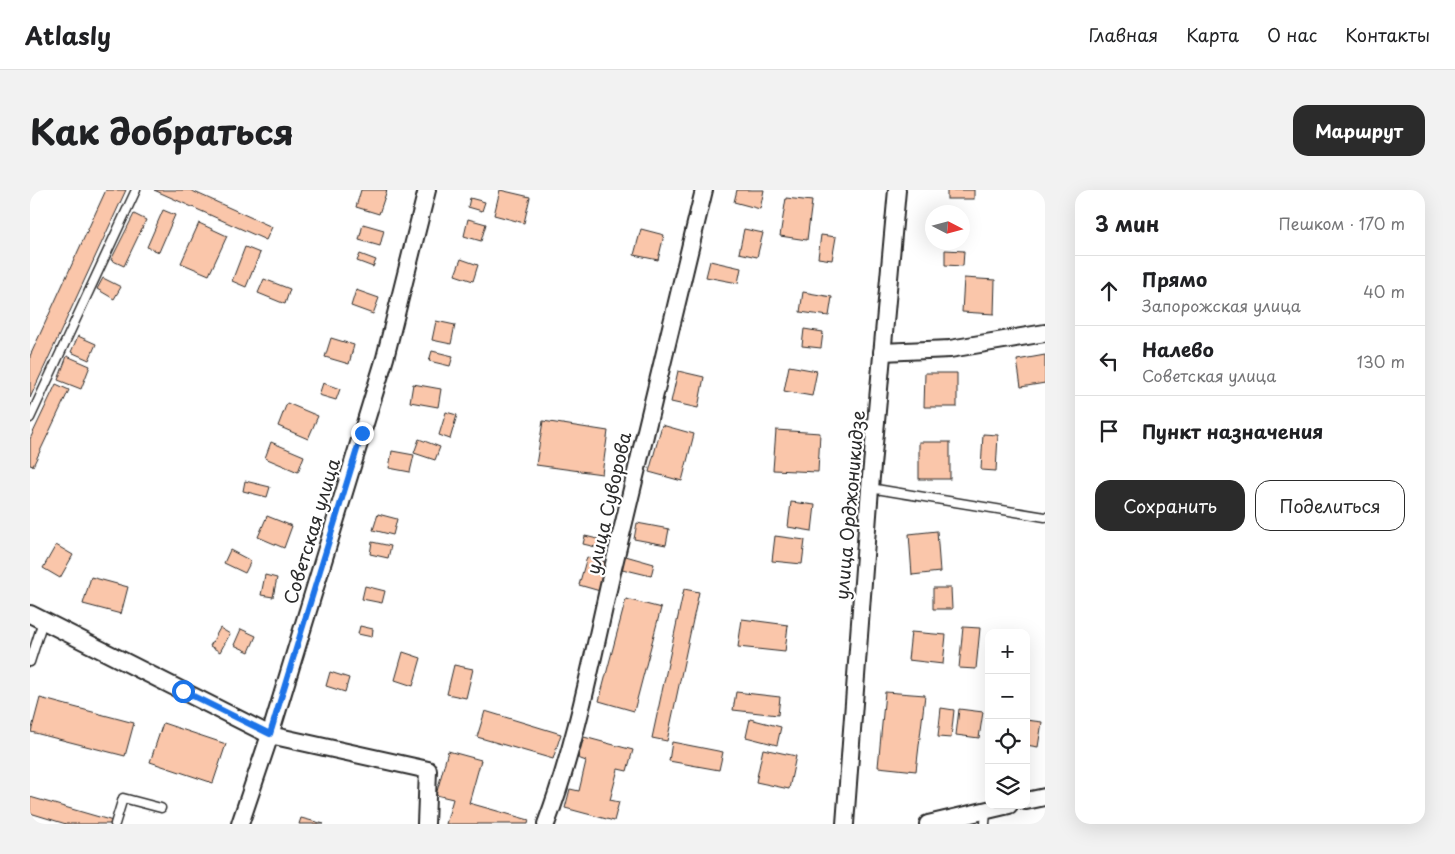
<!DOCTYPE html>
<html lang="ru">
<head>
<meta charset="utf-8">
<style>
  :root { --surface:#fff; --page:#f2f2f2; --text:#202124; --muted:#757577; --line:#e0e0e0; --accent:#2b2b2b }
  body { margin:0; font-family:"Playpen Sans",sans-serif; background:var(--page); color:var(--text) }
  .controls { position:absolute; right:15px; bottom:15px; display:grid; overflow:hidden; border-radius:10px; box-shadow:0 5px 20px #0002 }
  .controls button { width:45px; height:45px; display:grid; place-items:center; padding:0; border:0; border-bottom:1px solid var(--line); background:var(--surface); color:var(--text); font:25px sans-serif }
  .compass { position:absolute; left:895px; top:15px; width:45px; height:45px; border-radius:50%; background:var(--surface); box-shadow:0 5px 20px #0002; rotate:96deg }
  .stop { position:absolute; width:15px; height:15px; margin:-11px; border:4px solid #1a73e8; border-radius:50%; background:#fff }
  .stop.end { background:#1a73e8; border-color:#fff; box-shadow:0 1px 5px #0008 }
  .list { margin:0; padding:0; list-style:none }
  h2 { display:flex; justify-content:space-between; align-items:center; height:65px; margin:0; padding:0 20px; font-size:21px }
  h2 small { font-size:16px; font-weight:400; color:var(--muted) }
  .list li { display:grid; grid-template-columns:32px 1fr auto; gap:15px; align-items:center; box-sizing:border-box; height:70px; padding:0 20px; border-top:1px solid var(--line) }
  .list b { display:block; font-size:19px; white-space:nowrap }
  .list p { margin:0; font-size:16px; white-space:nowrap; color:var(--muted) }
  .list em { font-size:16px; font-style:normal; color:var(--muted) }
  .actions { display:flex; gap:10px; padding:15px 20px }
  .actions a { flex:1; padding:11px 0; border:1px solid var(--accent); border-radius:15px; text-align:center; font-size:18px; color:var(--accent) }
  .actions .main { background:var(--accent); color:#fff }
  .icon { flex:none; width:28px; height:28px; fill:none; stroke:currentColor; stroke-width:2; stroke-linecap:round; stroke-linejoin:round }
  .map { position:relative; flex:none; width:1015px; height:634px; overflow:hidden; border-radius:15px }
  header { display:flex; align-items:center; gap:30px; box-sizing:border-box; height:70px; padding:0 25px; background:var(--surface); border-bottom:1px solid var(--line) }
  header strong { font-size:24px }
  nav { display:flex; gap:28px; margin-inline-start:auto; font-size:18px }
  .intro { display:flex; align-items:center; justify-content:space-between; box-sizing:border-box; height:120px; padding:0 30px }
  h1 { margin:0; font-size:35px }
  .button { padding:12px 22px; border-radius:15px; background:var(--accent); color:#fff; font-size:18px; font-weight:700 }
  main { display:flex; gap:30px; padding:0 30px }
  aside { flex:1; background:var(--surface); border-radius:15px; box-shadow:0 5px 20px #0002 }
  .map>svg:first-child { display:block }
  .building { fill:#fac6aa; stroke:#2b2b2b }
  .lines { fill:none; stroke-linecap:round; stroke-linejoin:round }
  .lane-casing { stroke:#2b2b2b; stroke-width:11 }
  .street-casing { stroke:#2b2b2b; stroke-width:20 }
  .lane { stroke:#fff; stroke-width:8 }
  .street { stroke:#fff; stroke-width:16 }
  .route { stroke:#1a73e8; stroke-width:6 }
  .labels { text-anchor:middle; dominant-baseline:central; stroke-width:4.5; stroke-linejoin:round; paint-order:stroke }
  .street-label { font-size:18px; fill:#2b2b2b; stroke:#fff }
</style>
</head>
<body>
<header>
<strong>Atlasly</strong>
<nav><a>Главная</a><a>Карта</a><a>О нас</a><a>Контакты</a></nav>
</header>
<div class="intro"><h1>Как добраться</h1><a class="button">Маршрут</a></div>
<main>
<div class="map">
<svg width="1015" height="634" viewBox="0 0 1015 634">
  <rect width="100%" height="100%" fill="#fff"/>
  <filter id="ink" filterUnits="userSpaceOnUse"><feTurbulence type="fractalNoise" baseFrequency=".02" numOctaves="2"/><feDisplacementMap in="SourceGraphic" scale="10" xChannelSelector="R" yChannelSelector="G"/><feConvolveMatrix kernelMatrix="1 2 1 2 8 2 1 2 1" color-interpolation-filters="sRGB"/></filter>
  <g filter="url(#ink)">
    <g class="building">
      <polygon points="76,0 96,0 0,208 0,166"/>
      <polygon points="124,0 160,0 242,37 236,50"/>
      <polygon points="331,0 357,0 349,24 326,17"/>
      <polygon points="470,0 500,7 494,33 464,25"/>
      <polygon points="707,0 734,0 730,19 704,12"/>
      <rect x="917" y="0" width="27" height="9"/>
      <polygon points="440,8 455,12 452,21 438,17"/>
      <polygon points="756,8 782,11 777,50 750,46"/>
      <polygon points="133,20 145,25 129,62 117,57"/>
      <polygon points="104,24 116,30 94,76 81,70"/>
      <polygon points="438,29 456,34 451,51 434,46"/>
      <polygon points="169,33 197,46 179,85 151,73"/>
      <polygon points="333,34 354,40 350,56 329,50"/>
      <polygon points="611,39 634,45 628,70 604,65"/>
      <polygon points="714,39 733,43 727,67 709,63"/>
      <polygon points="791,45 806,47 802,70 788,68"/>
      <polygon points="215,57 230,63 216,97 202,91"/>
      <polygon points="915,60 934,61 933,76 915,75"/>
      <polygon points="330,64 346,70 343,77 327,71"/>
      <polygon points="431,69 448,75 443,91 425,85"/>
      <polygon points="680,71 711,78 708,93 676,87"/>
      <polygon points="73,88 91,97 84,109 67,99"/>
      <polygon points="934,88 965,90 964,124 932,122"/>
      <polygon points="234,89 260,99 255,114 228,103"/>
      <polygon points="326,100 349,108 343,124 321,116"/>
      <polygon points="773,102 802,107 799,126 770,122"/>
      <polygon points="406,131 425,135 421,154 402,150"/>
      <polygon points="774,139 793,142 791,158 772,156"/>
      <polygon points="48,146 66,154 59,170 41,162"/>
      <polygon points="301,148 324,155 319,174 295,167"/>
      <polygon points="402,161 423,166 420,176 399,171"/>
      <polygon points="1015,165 1015,193 991,197 987,170"/>
      <polygon points="37,166 60,176 51,199 28,190"/>
      <polygon points="759,176 787,181 782,206 754,201"/>
      <polygon points="648,181 674,187 668,218 641,212"/>
      <polygon points="895,183 927,183 927,217 894,217"/>
      <polygon points="293,193 310,199 306,210 289,205"/>
      <polygon points="26,194 39,200 3,276 0,275 0,249"/>
      <polygon points="383,194 411,199 408,217 380,212"/>
      <polygon points="257,213 288,226 278,249 248,236"/>
      <polygon points="416,222 427,225 420,249 409,245"/>
      <polygon points="513,231 578,241 572,284 506,275"/>
      <polygon points="632,235 664,244 652,291 619,282"/>
      <polygon points="746,240 790,243 788,282 743,280"/>
      <polygon points="953,244 968,245 966,281 951,280"/>
      <polygon points="389,249 410,257 405,270 384,263"/>
      <polygon points="241,252 274,266 268,282 235,268"/>
      <rect x="889" y="252" width="31" height="37"/>
      <polygon points="362,261 384,265 380,282 359,278"/>
      <polygon points="215,291 240,297 237,307 213,301"/>
      <polygon points="761,312 785,315 782,341 758,337"/>
      <polygon points="348,324 367,329 363,345 343,340"/>
      <polygon points="237,326 262,336 254,358 228,347"/>
      <polygon points="607,333 639,339 636,355 604,349"/>
      <polygon points="907,341 910,382 882,385 879,344"/>
      <polygon points="555,346 572,350 570,358 553,354"/>
      <polygon points="745,346 775,350 772,374 742,371"/>
      <polygon points="342,352 361,356 358,368 340,364"/>
      <polygon points="26,355 43,365 30,388 13,378"/>
      <polygon points="200,360 221,371 215,383 194,373"/>
      <polygon points="592,365 624,374 621,386 588,378"/>
      <polygon points="557,367 579,373 570,401 549,395"/>
      <polygon points="235,385 247,388 243,407 231,405"/>
      <polygon points="61,387 98,397 91,424 53,414"/>
      <polygon points="335,396 355,401 352,413 332,409"/>
      <polygon points="903,398 921,398 922,419 903,419"/>
      <polygon points="654,399 669,402 637,551 622,548"/>
      <polygon points="596,409 631,418 604,521 569,511"/>
      <polygon points="712,429 758,435 755,462 708,457"/>
      <polygon points="330,436 343,439 342,447 328,444"/>
      <polygon points="933,437 950,438 946,479 929,478"/>
      <polygon points="190,438 200,444 190,462 180,456"/>
      <polygon points="211,439 226,446 219,462 204,455"/>
      <polygon points="881,442 916,445 913,474 878,470"/>
      <polygon points="373,462 391,468 383,496 365,490"/>
      <polygon points="424,475 443,479 436,508 417,504"/>
      <polygon points="300,482 319,488 315,502 296,496"/>
      <polygon points="706,502 750,507 748,525 703,520"/>
      <polygon points="855,502 895,505 886,581 848,577"/>
      <polygon points="10,508 104,533 95,566 1,542"/>
      <polygon points="911,518 924,520 921,548 908,547"/>
      <polygon points="929,519 953,522 949,548 926,545"/>
      <polygon points="455,521 531,544 523,569 447,547"/>
      <polygon points="720,529 751,537 747,555 716,547"/>
      <polygon points="996,530 1012,532 1008,557 996,555"/>
      <polygon points="133,533 196,554 183,593 120,572"/>
      <polygon points="554,547 603,560 597,581 588,579 580,610 589,612 584,631 535,618 540,599 549,601 556,571 548,568"/>
      <polygon points="642,552 693,562 689,580 639,571"/>
      <polygon points="733,559 766,566 759,599 726,592"/>
      <polygon points="418,561 451,570 439,613 499,630 498,634 416,634 423,609 406,605"/>
      <polygon points="0,607 83,631 82,634 36,634 0,623"/>
      <polygon points="271,628 294,634 269,634"/>
    </g>
    <g class="lines">
      <defs>
        <g id="lane">
          <polyline points="0,228 106,0"/>
          <polyline points="840,298 1015,327"/>
          <polyline points="0,472 13,431"/>
          <polyline points="85,634 93,608 131,618"/>
          <polyline points="955,634 956,621"/>
        </g>
        <g id="street">
          <polyline points="852,162 920,159 1015,143"/>
          <polyline points="0,424 240,545 398,580 396,634"/>
          <polyline points="996,611 1015,607"/>
          <polyline points="210,634 240,545 355,168 397,0"/>
          <path d="M 516,634 C 547,552 563,464 583,378 C 613,252 643,126 674,0"/>
          <polyline points="815,634 840,298 867,0"/>
          <polyline points="898,634 979,615"/>
        </g>
      </defs>
      <use href="#lane" class="lane-casing"/>
      <use href="#street" class="street-casing"/>
      <use href="#lane" class="lane"/>
      <use href="#street" class="street"/>
    </g>
  </g>
  <g class="lines" filter="url(#ink)">
    <polyline class="route" points="153,501 240,544 332,243"/>
  </g>
  <g class="labels">
    <g class="street-label">
      <text transform="translate(578 313) rotate(-77)">улица Суворова</text>
      <text transform="translate(819 315) rotate(-85)">улица Орджоникидзе</text>
      <text transform="translate(281 341) rotate(-73)">Советская улица</text>
    </g>
  </g>
</svg>
<div class="controls">
<button>+</button>
<button>−</button>
<button><svg class="icon" aria-label="locate" viewBox="0 0 24 24"><circle cx="12" cy="12" r="6"/><path d="M12 2v4M12 18v4M2 12h4M18 12h4"/></svg></button>
<button><svg class="icon" aria-label="layers" viewBox="0 0 24 24"><path d="M12 4l9 5-9 5-9-5zM3 14l9 5 9-5"/></svg></button>
</div>
<svg class="compass" viewBox="-18 -18 36 36"><path d="M0-13l5 13h-10z" fill="#e53935"/><path d="M0 13l5-13h-10z" fill="#757577"/></svg>
<div class="stop" style="left:153px;top:501px"></div>
<div class="stop end" style="left:332px;top:243px"></div>
</div>
<aside>
<h2>3 мин<small>Пешком · 170 m</small></h2>
<ul class="list">
<li><svg class="icon" aria-label="ahead" viewBox="0 0 24 24"><path d="M12 20V5M6 11l6-6 6 6"/></svg><div><b>Прямо</b><p>Запорожская улица</p></div><em>40 m</em></li>
<li><svg class="icon" aria-label="left" viewBox="0 0 24 24"><path d="M17 20v-9H6M10 6l-5 5 5 5"/></svg><div><b>Налево</b><p>Советская улица</p></div><em>130 m</em></li>
<li><svg class="icon" aria-label="arrive" viewBox="0 0 24 24"><path d="M6 21V4h12l-3 4 3 4H6"/></svg><div><b>Пункт назначения</b></div></li>
</ul>
<div class="actions"><a class="main">Сохранить</a><a>Поделиться</a></div>
</aside>
</main>
</body>
</html>
